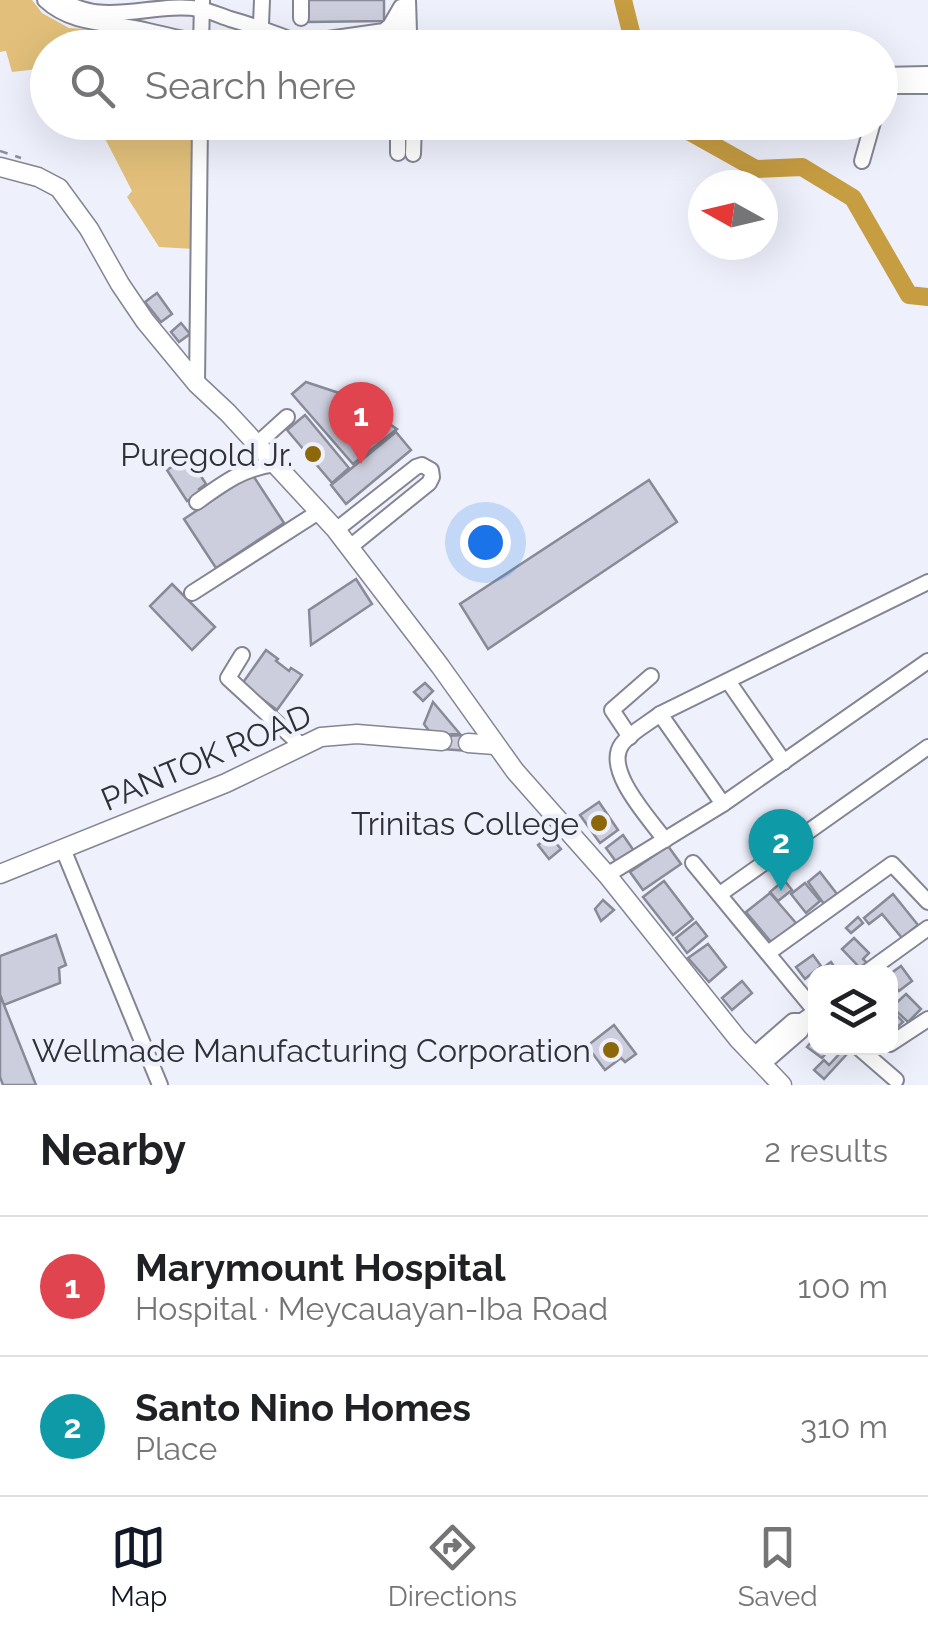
<!DOCTYPE html>
<html lang="en">
<head>
<meta charset="utf-8">
<style>
  :root { --surface:#fff; --page:#f6f6f6; --text:#202124; --muted:#757577; --line:#e0e0e0; --accent:#111827 }
  body { margin:0; font-family:Raleway,sans-serif; background:var(--page); color:var(--text) }
  .controls { position:absolute; right:30px; bottom:30px; display:grid; overflow:hidden; border-radius:20px; box-shadow:0 10px 40px #0002 }
  .controls button { width:90px; height:90px; display:grid; place-items:center; padding:0; border:0; border-bottom:2px solid var(--line); background:var(--surface); color:var(--text); font:50px sans-serif }
  .compass { position:absolute; left:688px; top:170px; width:90px; height:90px; border-radius:50%; background:var(--surface); box-shadow:0 10px 40px #0002; rotate:278deg }
  .you { position:absolute; left:485px; top:542px; width:35px; height:35px; margin:-25px; border:8px solid #fff; border-radius:50%; background:#1a73e8; box-shadow:0 0 0 15px #1a73e833 }
  .badge { display:grid; place-items:center; width:65px; height:65px; border-radius:50%; background:var(--accent); color:#fff; font-size:32px; font-weight:700 }
  .pin { position:absolute; translate:-50% -82px; filter:drop-shadow(0 2px 5px #0008) }
  .pin::after { content:''; position:absolute; top:52px; width:35px; height:30px; background:inherit; clip-path:polygon(0 0,100% 0,50% 100%) }
  .list { margin:0; padding:0; list-style:none }
  h2 { display:flex; justify-content:space-between; align-items:center; height:130px; margin:0; padding:0 40px; font-size:42px }
  h2 small { font-size:32px; font-weight:400; color:var(--muted) }
  .list li { display:grid; grid-template-columns:65px 1fr auto; gap:30px; align-items:center; box-sizing:border-box; height:140px; padding:0 40px; border-top:2px solid var(--line) }
  .list b { display:block; font-size:38px; white-space:nowrap }
  .list p { margin:0; font-size:32px; white-space:nowrap; color:var(--muted) }
  .list em { font-size:32px; font-style:normal; color:var(--muted) }
  .icon { flex:none; width:55px; height:55px; fill:none; stroke:currentColor; stroke-width:2; stroke-linecap:round; stroke-linejoin:round }
  .map { position:relative; flex:none; width:928px; height:1085px; overflow:hidden }
  .search { position:absolute; background:var(--surface); box-shadow:0 10px 40px #0002; left:30px; right:30px; top:30px; height:110px; display:flex; align-items:center; gap:25px; box-sizing:border-box; padding:0 35px; border-radius:55px; color:var(--muted); font-size:38px }
  .sheet { height:410px; background:var(--surface) }
  nav { display:flex; justify-content:space-around; align-items:center; box-sizing:border-box; height:140px; border-top:2px solid var(--line); background:var(--surface); font-size:28px; color:var(--muted) }
  nav a { display:grid; justify-items:center; gap:5px }
  nav .on { color:var(--accent) }
  .map>svg:first-child { display:block }
  .green { fill:#e2c07b }
  .lines { fill:none; stroke-linecap:round; stroke-linejoin:round }
  .river { stroke:#c79d42; stroke-width:18 }
  .building { fill:#cccedd; stroke:#888a98; stroke-width:2.5 }
  .minor-casing { stroke:#838593; stroke-width:18 }
  .major-casing { stroke:#838593; stroke-width:21 }
  .path { stroke:#8c8e97; stroke-width:2.5; stroke-dasharray:8 8; stroke-linecap:butt }
  .minor { stroke:#fff; stroke-width:14 }
  .major { stroke:#fff; stroke-width:18 }
  .poi-dot { fill:#8c680a; stroke:#eef0fc; stroke-width:4 }
  .labels { text-anchor:middle; dominant-baseline:central; stroke-width:9; stroke-linejoin:round; paint-order:stroke }
  .poi-label { font-size:32px; fill:#303137; stroke:#eef0fc; text-anchor:end }
  .street-label { font-size:32px; fill:#303137; stroke:#eef0fc }
</style>
</head>
<body>
<div class="map">
<svg width="928" height="1085" viewBox="0 0 928 1085">
  <rect width="100%" height="100%" fill="#eef0fc"/>
  <g class="green">
    <polygon points="0,0 32,0 42,13 69,28 88,29 186,47 48,48 47,68 12,72 6,51 0,52"/>
    <polygon points="97,123 195,123 194,249 159,247 127,197 132,191"/>
  </g>
  <g class="lines">
    <g class="river">
      <polyline points="623,0 635,48"/>
      <polyline points="672,122 756,169 802,167 853,198 909,295 928,297"/>
    </g>
  </g>
  <g class="building">
    <polygon points="308,0 384,0 384,21 308,22"/>
    <polygon points="157,293 172,314 161,322 145,302"/>
    <polygon points="181,323 190,334 179,342 171,332"/>
    <polygon points="306,382 348,396 397,429 353,464 292,394"/>
    <polygon points="305,415 349,468 332,483 287,430"/>
    <polygon points="396,432 411,450 346,504 331,485"/>
    <polygon points="188,456 206,484 199,489 201,492 187,501 167,470"/>
    <polygon points="252,474 284,523 216,568 184,519"/>
    <polygon points="649,480 677,522 488,649 460,604"/>
    <polygon points="356,579 372,604 311,645 309,610"/>
    <polygon points="172,584 215,627 192,650 150,606"/>
    <polygon points="266,650 278,659 276,661 289,671 291,668 302,675 277,710 242,684"/>
    <polygon points="425,683 433,691 423,701 414,692"/>
    <polygon points="433,702 460,734 432,735 424,724"/>
    <polygon points="468,735 468,751 443,749 442,736"/>
    <polygon points="599,802 618,830 600,843 580,815"/>
    <polygon points="623,835 634,851 617,863 606,848"/>
    <polygon points="550,836 561,849 549,859 538,845"/>
    <polygon points="668,846 681,864 643,890 630,872"/>
    <polygon points="820,872 837,894 824,904 808,882"/>
    <polygon points="784,880 792,890 778,901 770,892"/>
    <polygon points="664,881 693,919 673,935 643,897"/>
    <polygon points="805,883 820,901 806,913 791,894"/>
    <polygon points="770,893 796,923 772,943 746,912"/>
    <polygon points="893,894 918,925 902,938 882,914 869,924 864,918"/>
    <polygon points="603,900 614,910 601,921 595,909"/>
    <polygon points="858,917 863,923 851,933 846,928"/>
    <polygon points="696,922 707,936 687,953 676,938"/>
    <polygon points="56,935 66,965 59,968 60,983 4,1005 0,995 0,956"/>
    <polygon points="854,938 869,953 863,959 868,964 862,970 842,949"/>
    <polygon points="708,944 726,967 709,982 688,958"/>
    <polygon points="813,955 821,966 805,979 796,967"/>
    <polygon points="831,962 838,972 817,972"/>
    <polygon points="901,966 912,981 899,991 890,979 890,974"/>
    <polygon points="742,981 752,993 732,1010 722,998"/>
    <polygon points="906,994 921,1009 908,1022 892,1007"/>
    <polygon points="0,995 36,1085 3,1085 0,1077"/>
    <polygon points="890,1008 903,1022 892,1032 890,1030"/>
    <polygon points="614,1025 636,1054 625,1062 621,1058 605,1070 587,1046"/>
    <polygon points="812,1041 816,1044 816,1048 820,1048 827,1052 822,1058 807,1047"/>
    <polygon points="843,1050 847,1054 824,1079 814,1070 824,1060 829,1065"/>
  </g>
  <g class="lines">
    <defs>
      <g id="minor">
        <path d="M 45,0 C 72,25 106,22 140,29 C 174,37 206,45 240,48"/>
        <path d="M 62,0 C 105,28 154,1 200,9 C 210,11 221,16 230,19 C 258,27 285,37 312,48 L 316,42 L 321,40 L 384,31 L 390,26 L 401,7 L 408,6"/>
        <polyline points="408,0 409,32 415,48"/>
        <polyline points="301,18 301,0"/>
        <polyline points="201,48 202,1"/>
        <polyline points="260,48 262,0"/>
        <polyline points="399,48 402,21"/>
        <polyline points="880,75 928,74"/>
        <polyline points="880,86 928,86"/>
        <polyline points="398,122 398,153"/>
        <polyline points="413,154 414,122"/>
        <polyline points="862,161 873,122"/>
        <polyline points="197,384 200,122"/>
        <polyline points="256,445 287,417"/>
        <path d="M 197,502 C 222,484 243,468 275,464"/>
        <polyline points="336,530 416,467 422,465 431,470 432,477 429,483 350,547"/>
        <polyline points="192,593 320,511"/>
        <polyline points="242,655 228,678 302,746"/>
        <polyline points="728,681 784,762"/>
        <polyline points="660,714 723,804"/>
        <polyline points="630,737 612,710 651,676"/>
        <path d="M 665,840 C 650,819 603,770 622,744 C 631,732 649,723 660,714 L 928,582"/>
        <polyline points="63,849 160,1085"/>
        <polyline points="693,863 816,1012"/>
        <polyline points="607,875 723,804 928,661"/>
        <polyline points="720,894 928,747"/>
        <polyline points="768,953 892,864 928,902"/>
        <polyline points="867,972 928,928"/>
        <polyline points="890,1044 928,1019"/>
        <polyline points="859,1048 896,1080"/>
        <polyline points="754,1055 793,1021 802,1021 816,1011"/>
        <polyline points="763,1064 801,1031 802,1021"/>
      </g>
      <g id="major">
        <polyline points="0,167 38,177 59,188 89,229 120,284 145,321 197,384 228,413 336,530 440,666 515,771 607,875 738,1039 782,1085"/>
        <polyline points="468,743 495,745"/>
        <polyline points="0,874 226,783 321,737 357,734 442,741"/>
      </g>
    </defs>
    <use href="#minor" class="minor-casing"/>
    <use href="#major" class="major-casing"/>
    <polyline class="path" points="0,151 21,158"/>
    <use href="#minor" class="minor"/>
    <use href="#major" class="major"/>
  </g>
  <g class="poi-dot">
    <circle cx="313" cy="454" r="10"/>
    <circle cx="599" cy="823" r="10"/>
    <circle cx="611" cy="1050" r="10"/>
  </g>
  <g class="labels">
    <g class="poi-label">
      <text x="293" y="454">Puregold Jr.</text>
      <text x="579" y="823">Trinitas College</text>
      <text x="591" y="1050">Wellmade Manufacturing Corporation</text>
    </g>
    <g class="street-label">
      <text transform="translate(206 757) rotate(-23)">PANTOK ROAD</text>
    </g>
  </g>
</svg>
<div class="controls">
<button><svg class="icon" aria-label="layers" viewBox="0 0 24 24"><path d="M12 4l9 5-9 5-9-5zM3 14l9 5 9-5"/></svg></button>
</div>
<svg class="compass" viewBox="-18 -18 36 36"><path d="M0-13l5 13h-10z" fill="#e53935"/><path d="M0 13l5-13h-10z" fill="#757577"/></svg>
<div class="you"></div>
<div class="pin badge" style="left:361px;top:464px;background:#e0444e">1</div>
<div class="pin badge" style="left:781px;top:891px;background:#0f9aa8">2</div>
<div class="search"><svg class="icon" aria-label="search" viewBox="0 0 24 24"><circle cx="10" cy="10" r="6"/><path d="M15 15l6 6"/></svg>Search here</div>
</div>
<section class="sheet">
<h2>Nearby<small>2 results</small></h2>
<ul class="list">
<li><span class="badge" style="background:#e0444e">1</span><div><b>Marymount Hospital</b><p>Hospital · Meycauayan-Iba Road</p></div><em>100 m</em></li>
<li><span class="badge" style="background:#0f9aa8">2</span><div><b>Santo Nino Homes</b><p>Place</p></div><em>310 m</em></li>
</ul>
</section>
<nav>
<a class="on"><svg class="icon" aria-label="map" viewBox="0 0 24 24"><path d="M3 6l6-2 6 2 6-2v14l-6 2-6-2-6 2zM9 4v14M15 6v14"/></svg>Map</a>
<a><svg class="icon" aria-label="directions" viewBox="0 0 24 24"><path d="M12 3l9 9-9 9-9-9zM9 14v-3h6M13 9l2 2-2 2"/></svg>Directions</a>
<a><svg class="icon" aria-label="saved" viewBox="0 0 24 24"><path d="M7 4h10v16l-5-4-5 4z"/></svg>Saved</a>
</nav>
</body>
</html>
